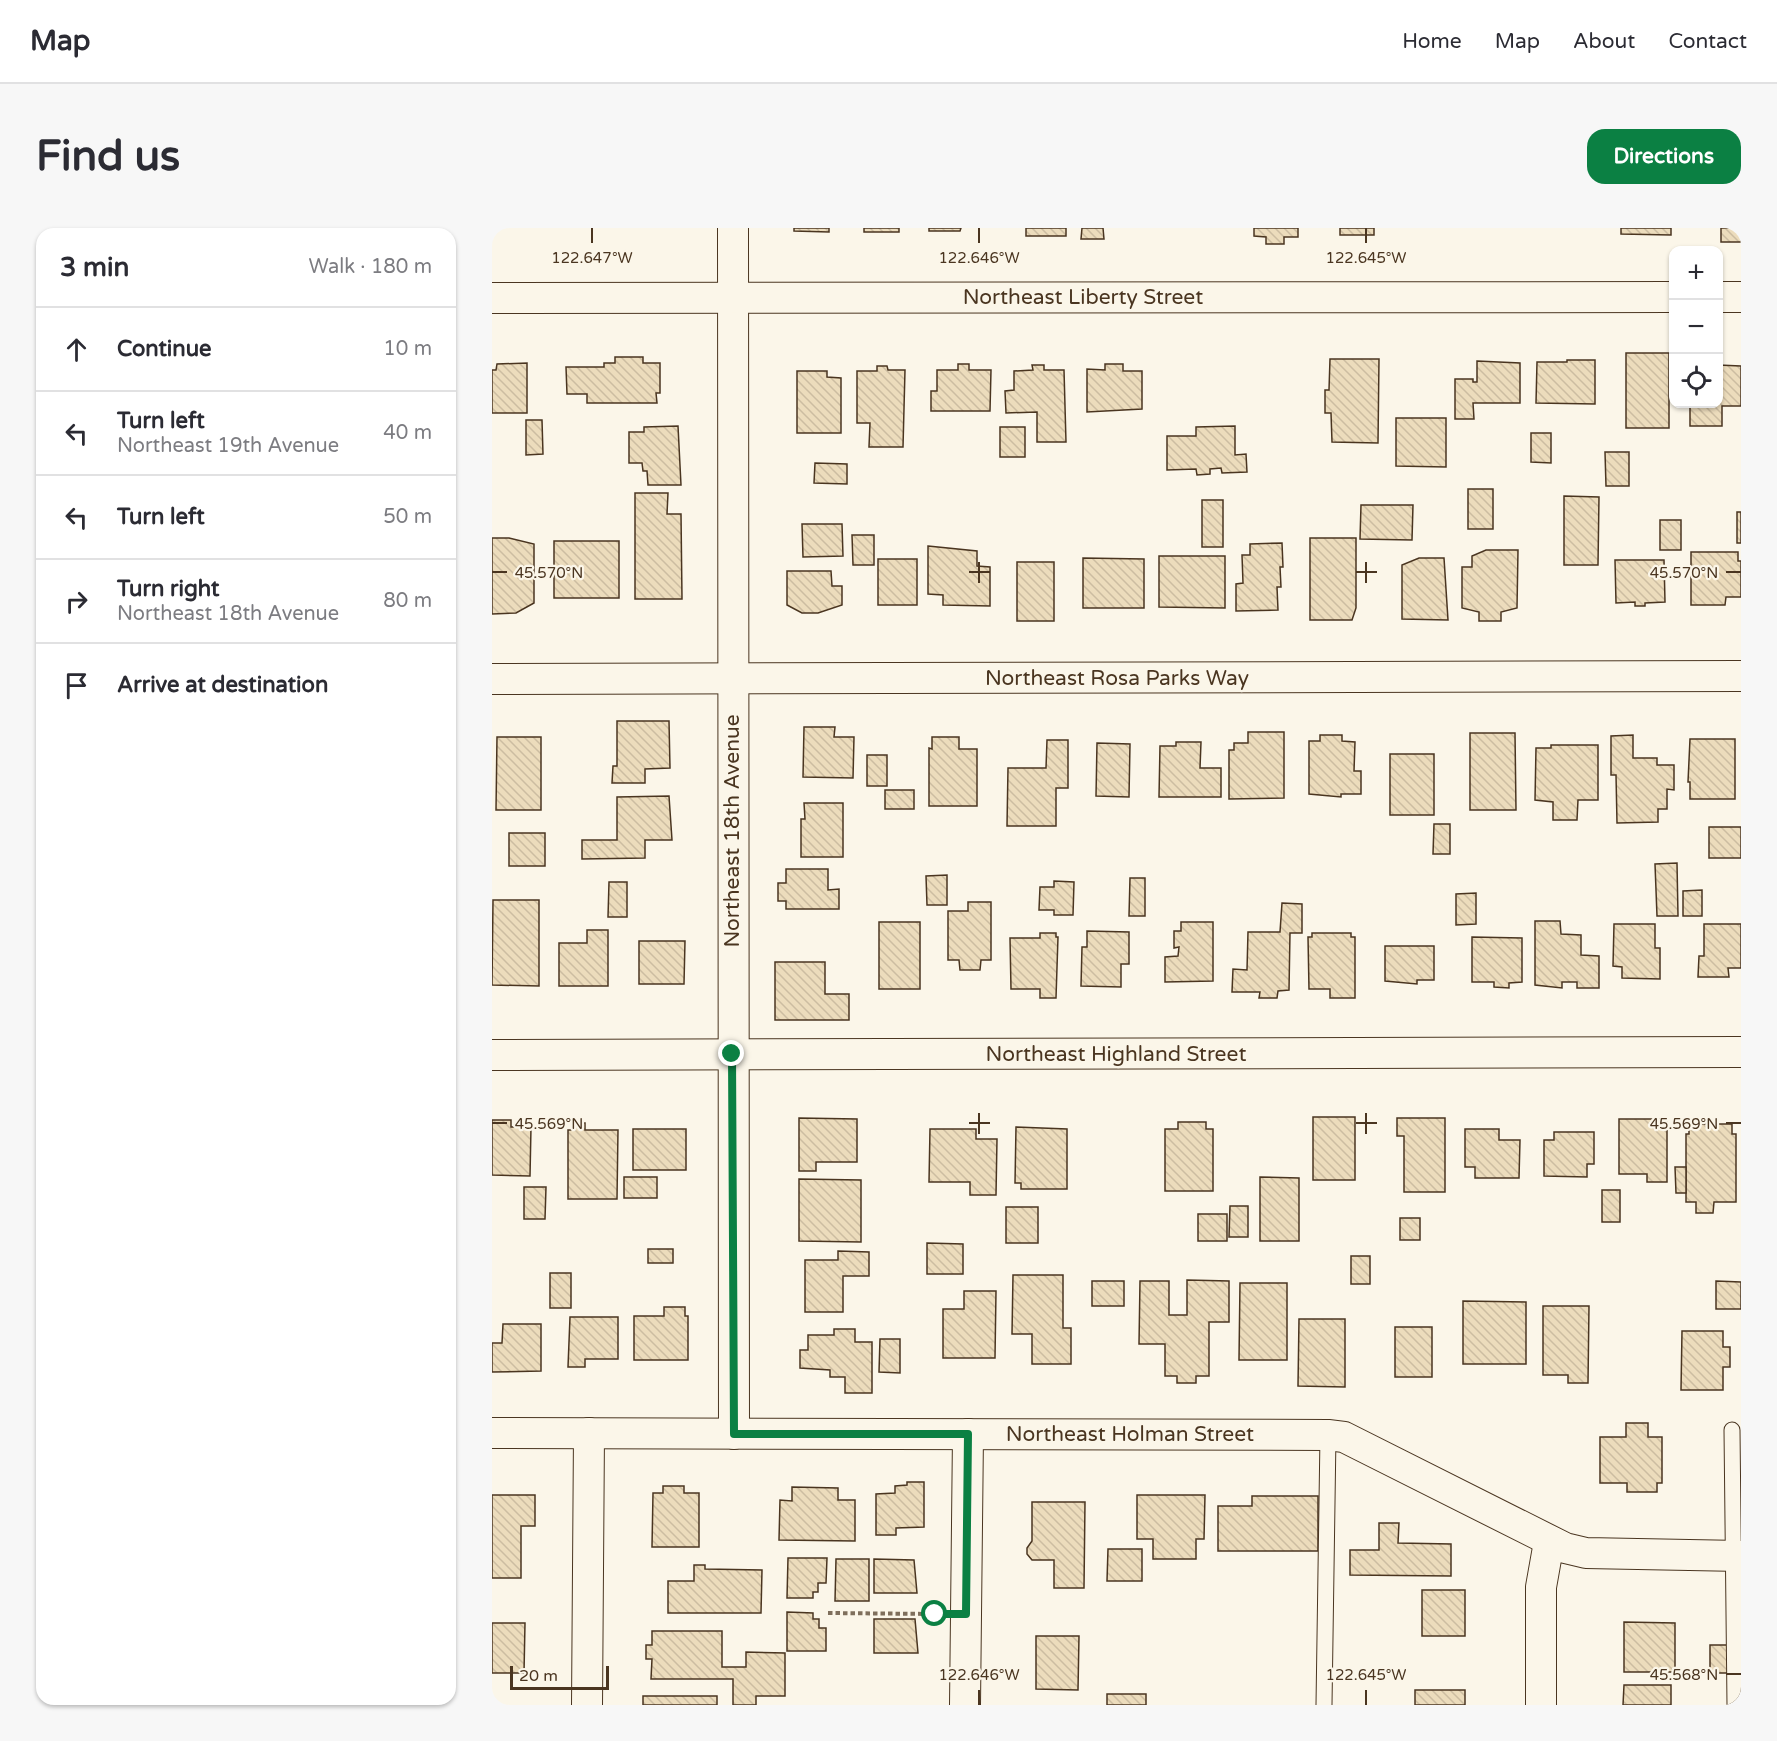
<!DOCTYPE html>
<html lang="en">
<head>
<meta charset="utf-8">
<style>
  :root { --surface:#fff; --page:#f7f7f7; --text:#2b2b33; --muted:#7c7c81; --line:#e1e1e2; --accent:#0b8043 }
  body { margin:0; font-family:"Varela Round",sans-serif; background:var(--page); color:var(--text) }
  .controls { position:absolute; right:18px; top:18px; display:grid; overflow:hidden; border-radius:12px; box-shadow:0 2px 4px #0004 }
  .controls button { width:54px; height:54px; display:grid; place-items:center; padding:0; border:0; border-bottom:2px solid var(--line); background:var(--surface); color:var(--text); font:30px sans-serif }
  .scale { position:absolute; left:18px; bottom:15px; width:99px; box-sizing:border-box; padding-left:6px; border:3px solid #4a3520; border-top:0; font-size:16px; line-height:21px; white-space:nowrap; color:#4a3520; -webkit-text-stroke:4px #fbf6e9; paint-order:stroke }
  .stop { position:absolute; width:18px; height:18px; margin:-14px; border:4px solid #0b8043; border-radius:50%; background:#fff }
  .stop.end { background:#0b8043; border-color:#fff; box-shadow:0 2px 6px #0008 }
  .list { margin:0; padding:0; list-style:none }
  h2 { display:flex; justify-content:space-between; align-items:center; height:78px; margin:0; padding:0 24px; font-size:26px }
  h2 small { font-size:20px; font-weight:400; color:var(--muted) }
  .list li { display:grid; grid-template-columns:39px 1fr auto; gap:18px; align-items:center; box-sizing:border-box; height:84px; padding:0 24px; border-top:2px solid var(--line) }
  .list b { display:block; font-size:22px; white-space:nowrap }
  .list p { margin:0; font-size:20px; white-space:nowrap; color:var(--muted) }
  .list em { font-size:20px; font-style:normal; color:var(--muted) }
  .icon { flex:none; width:33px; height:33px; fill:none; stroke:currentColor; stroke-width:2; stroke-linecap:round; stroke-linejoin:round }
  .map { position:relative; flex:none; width:1249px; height:1477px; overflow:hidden; border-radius:18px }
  header { display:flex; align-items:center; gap:36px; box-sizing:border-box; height:84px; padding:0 30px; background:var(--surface); border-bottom:2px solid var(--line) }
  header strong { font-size:28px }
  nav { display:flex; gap:33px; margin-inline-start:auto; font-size:21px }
  .intro { display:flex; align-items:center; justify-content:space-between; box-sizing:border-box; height:144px; padding:0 36px }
  h1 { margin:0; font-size:42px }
  .button { padding:15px 27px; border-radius:18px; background:var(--accent); color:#fff; font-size:21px; font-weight:700 }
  main { display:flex; gap:36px; padding:0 36px }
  aside { flex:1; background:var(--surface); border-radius:18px; box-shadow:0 2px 4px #0004 }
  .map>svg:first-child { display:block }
  .building { fill:url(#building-back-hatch); stroke:#4a3520; stroke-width:1.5 }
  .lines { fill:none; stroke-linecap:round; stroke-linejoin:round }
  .service-casing { stroke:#4a3520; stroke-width:17 }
  .minor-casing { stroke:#4a3520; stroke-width:32 }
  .path { stroke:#7f6f5c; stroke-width:4; stroke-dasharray:4.5 3; stroke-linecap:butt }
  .service { stroke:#fbf6e9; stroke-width:15 }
  .minor { stroke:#fbf6e9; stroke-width:30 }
  .route { stroke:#0b8043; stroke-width:8 }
  .ticks { fill:none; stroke:#4a3520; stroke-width:2 }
  .labels { text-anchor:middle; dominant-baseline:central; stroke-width:4.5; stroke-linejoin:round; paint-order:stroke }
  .street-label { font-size:21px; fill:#4a3520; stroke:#fbf6e9 }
  .ticks-label { font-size:15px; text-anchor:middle; fill:#4a3520; stroke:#fbf6e9; stroke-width:4.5; stroke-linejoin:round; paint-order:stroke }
</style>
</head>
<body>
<header>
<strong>Map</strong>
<nav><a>Home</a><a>Map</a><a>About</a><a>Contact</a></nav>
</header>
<div class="intro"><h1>Find us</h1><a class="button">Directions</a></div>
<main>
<aside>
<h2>3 min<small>Walk · 180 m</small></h2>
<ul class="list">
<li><svg class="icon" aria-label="ahead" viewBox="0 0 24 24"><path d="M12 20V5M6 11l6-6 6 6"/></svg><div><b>Continue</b></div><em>10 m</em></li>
<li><svg class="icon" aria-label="left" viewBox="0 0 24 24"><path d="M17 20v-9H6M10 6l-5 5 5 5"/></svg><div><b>Turn left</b><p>Northeast 19th Avenue</p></div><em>40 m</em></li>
<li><svg class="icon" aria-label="left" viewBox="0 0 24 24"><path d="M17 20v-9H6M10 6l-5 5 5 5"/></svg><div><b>Turn left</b></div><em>50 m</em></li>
<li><svg class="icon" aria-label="right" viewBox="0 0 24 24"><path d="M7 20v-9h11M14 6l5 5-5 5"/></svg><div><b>Turn right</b><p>Northeast 18th Avenue</p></div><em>80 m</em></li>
<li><svg class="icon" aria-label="arrive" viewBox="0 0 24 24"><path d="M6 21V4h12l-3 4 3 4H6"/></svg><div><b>Arrive at destination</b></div></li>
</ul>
</aside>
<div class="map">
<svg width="1249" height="1477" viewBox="0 0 1249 1477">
  <defs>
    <pattern id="building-back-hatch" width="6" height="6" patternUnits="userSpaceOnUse" patternTransform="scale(1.5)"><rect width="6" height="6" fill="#ecdcbc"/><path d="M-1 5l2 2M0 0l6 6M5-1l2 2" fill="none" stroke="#ccbda1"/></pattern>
  </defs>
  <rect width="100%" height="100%" fill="#fbf6e9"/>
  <g class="building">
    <polygon points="302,0 337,0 337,4 302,3"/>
    <rect x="372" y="0" width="35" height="4"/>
    <polygon points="437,0 469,0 468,3 437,3"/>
    <rect x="534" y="0" width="40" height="8"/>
    <polygon points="590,0 611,0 612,11 589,11"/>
    <polygon points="762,0 806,0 806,9 792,9 792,16 774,16 774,9 762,8"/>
    <rect x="848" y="0" width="34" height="7"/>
    <polygon points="1129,0 1179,0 1179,7 1129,6"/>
    <rect x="1229" y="0" width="20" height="14"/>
    <rect x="1134" y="125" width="43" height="75"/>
    <polygon points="123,129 151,129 151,135 168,135 168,165 164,165 165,175 95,175 95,166 75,166 74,139 112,139 112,135 123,135"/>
    <polygon points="838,131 887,131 886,215 840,214 839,185 833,185 833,162 837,162"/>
    <polygon points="1075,132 1103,132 1103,176 1044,175 1045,134 1075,134"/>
    <polygon points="985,133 1028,135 1028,175 981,175 982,191 963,191 963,151 981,151 981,154 985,154"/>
    <polygon points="35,135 35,185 0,185 0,142 4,142 5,136"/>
    <polygon points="466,136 477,136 477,142 499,142 498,183 439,183 439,163 445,163 445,142 466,142"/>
    <polygon points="613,136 631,136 631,143 650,143 650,181 595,184 595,141 613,142"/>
    <polygon points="540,137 552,137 552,142 572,142 574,214 545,214 545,184 514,185 513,163 522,162 522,143 541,142"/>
    <polygon points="1226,137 1249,138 1249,178 1230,178 1230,198 1198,198 1198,176 1226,176"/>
    <polygon points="385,138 395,138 396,142 413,142 411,219 377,219 378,195 365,195 365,143 385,143"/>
    <polygon points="305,143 335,143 335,149 349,150 349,205 305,205"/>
    <polygon points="904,190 954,190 954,239 904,238"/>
    <polygon points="34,192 50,192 51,226 34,227"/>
    <polygon points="186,198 189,257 156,257 155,243 151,243 150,235 137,235 137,204 152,204 152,199"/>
    <polygon points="743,198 743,227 754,226 755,244 730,245 729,240 718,241 718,246 705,247 704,241 675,242 675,208 704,208 704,199"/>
    <rect x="508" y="199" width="25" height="30"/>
    <polygon points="1039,205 1059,205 1059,235 1039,234"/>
    <polygon points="1113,224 1137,224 1137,258 1114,258"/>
    <polygon points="323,235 355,236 355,256 322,255"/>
    <rect x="976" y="261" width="25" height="40"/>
    <polygon points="143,265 176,265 175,286 189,286 190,371 143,371"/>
    <polygon points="1072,268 1107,269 1106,337 1072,337"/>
    <rect x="710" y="272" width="21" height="47"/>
    <polygon points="869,277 921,277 920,312 868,311"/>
    <rect x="1245" y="284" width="4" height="31"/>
    <rect x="1168" y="292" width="21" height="30"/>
    <polygon points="310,296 350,296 351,328 311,329"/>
    <polygon points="360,307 382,307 382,337 361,337"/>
    <polygon points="0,310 17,310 42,316 42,375 24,385 0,386"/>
    <polygon points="818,310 864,310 864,380 860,392 818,392"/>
    <rect x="62" y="313" width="65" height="57"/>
    <polygon points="790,315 791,339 788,339 789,359 785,359 786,382 744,383 744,356 751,355 750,327 758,327 758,316"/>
    <polygon points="436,318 485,323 485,338 498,339 498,378 451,377 451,367 436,366"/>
    <polygon points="994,322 1026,322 1025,380 1009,384 1009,393 987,393 987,384 970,380 970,339 980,339 980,328"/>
    <polygon points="1199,324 1246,324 1246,333 1249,333 1249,369 1234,369 1233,377 1199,377"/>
    <polygon points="667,328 733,328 733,380 667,379"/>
    <polygon points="591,330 652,331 652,380 591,380"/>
    <polygon points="927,330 952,330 956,392 910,391 910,337"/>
    <rect x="386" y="331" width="39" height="46"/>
    <polygon points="1123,332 1172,332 1173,374 1153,375 1153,378 1143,378 1143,374 1124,375"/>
    <rect x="525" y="334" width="37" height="59"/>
    <polygon points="295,343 339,343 340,358 350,358 350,377 326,385 310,385 295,377"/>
    <polygon points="125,493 177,493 178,540 153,541 153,555 120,555 121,538 125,538"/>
    <polygon points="312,499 343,499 342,509 362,509 361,550 311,549"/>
    <polygon points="756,504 792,504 792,570 737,571 737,522 742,522 742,515 756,515"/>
    <polygon points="978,505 1023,505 1024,582 978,582"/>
    <polygon points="828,507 850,507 850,513 863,514 862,543 869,543 869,566 849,566 849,569 817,566 817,513 828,513"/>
    <polygon points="1141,507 1141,530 1165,530 1165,537 1182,537 1182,562 1175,561 1175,581 1166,581 1166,594 1125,595 1124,547 1119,547 1119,508"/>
    <polygon points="5,509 49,509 49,582 4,582"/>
    <polygon points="440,509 467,509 467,521 485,521 485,578 437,578 437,520 440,521"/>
    <polygon points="1198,511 1243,511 1243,571 1198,571 1198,554 1196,554"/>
    <polygon points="555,512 576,512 576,560 564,560 564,598 515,598 516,540 554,540"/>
    <polygon points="684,514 709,514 708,540 729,540 729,569 667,569 668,518 684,518"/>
    <polygon points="605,515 638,516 637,569 604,568"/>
    <polygon points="1059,517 1106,517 1106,572 1086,572 1085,592 1061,592 1061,574 1043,572 1044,520 1059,520"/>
    <rect x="898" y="526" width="44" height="61"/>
    <rect x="375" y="527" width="20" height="31"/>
    <rect x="393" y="562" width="29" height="19"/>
    <polygon points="177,568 180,612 153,612 153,630 90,631 90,612 125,612 125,569"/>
    <polygon points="312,575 351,575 351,629 309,629 309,591 313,591"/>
    <polygon points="942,596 958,596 958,626 941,626"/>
    <rect x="1217" y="599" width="32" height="31"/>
    <rect x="17" y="605" width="36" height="33"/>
    <polygon points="1185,635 1186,688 1165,688 1163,636"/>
    <polygon points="294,641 336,641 336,662 347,661 347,681 294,681 294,673 286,673 286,655 294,655"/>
    <polygon points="455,647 455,677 435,677 434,648"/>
    <polygon points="638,650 653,650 653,688 637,688"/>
    <polygon points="562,653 582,654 581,687 562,687 562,682 547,682 548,659 562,659"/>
    <polygon points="117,654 135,654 135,689 116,689"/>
    <polygon points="1210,662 1210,688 1191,688 1191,663"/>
    <polygon points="984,665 984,696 964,697 964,666"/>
    <polygon points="1,672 47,672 47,758 0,757"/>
    <polygon points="476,674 499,674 499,732 489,732 488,742 468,742 467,732 456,732 456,683 476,683"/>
    <polygon points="790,675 810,676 810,705 798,705 797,762 786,763 785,770 767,770 768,764 740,764 741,741 755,742 756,704 788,704"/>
    <polygon points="1043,693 1068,693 1069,706 1089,707 1089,727 1107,728 1107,760 1085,760 1085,754 1070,754 1070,760 1043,757"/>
    <rect x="387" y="694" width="41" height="67"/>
    <polygon points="689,694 721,694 721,753 673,754 673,729 686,728 687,719 682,720 682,703 689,703"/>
    <polygon points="1122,696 1163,696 1163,720 1168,720 1168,751 1130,750 1130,739 1121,738"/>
    <polygon points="1212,696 1249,696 1249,740 1236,740 1237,749 1206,749 1207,728 1212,728"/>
    <polygon points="95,702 116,702 116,758 67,758 67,715 95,715"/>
    <polygon points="595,703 637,704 637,736 629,736 629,759 589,758 590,719 595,719"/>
    <polygon points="548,705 564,705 564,709 566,709 564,770 548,770 548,761 519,761 518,710 548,710"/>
    <polygon points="820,705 859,705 859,709 863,709 863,770 838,770 838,761 817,761 816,709 820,709"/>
    <polygon points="980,709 1030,710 1030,754 1017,755 1017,760 1002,759 1002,754 980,754"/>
    <polygon points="147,713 193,713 192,756 147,756"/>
    <polygon points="893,718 942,718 942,752 925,752 925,756 893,753"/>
    <polygon points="283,734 333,734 333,766 357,766 357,792 283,792"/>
    <rect x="821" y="889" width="42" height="63"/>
    <polygon points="307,890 365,891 365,934 324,934 324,943 307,943"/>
    <polygon points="905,890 953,890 953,964 912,964 912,908 905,908"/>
    <polygon points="1127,891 1175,891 1175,954 1155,954 1155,946 1127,946"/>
    <polygon points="0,892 19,892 19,899 39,899 38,948 0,947"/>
    <polygon points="686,894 714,894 714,901 721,901 721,963 673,963 673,901 686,901"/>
    <polygon points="81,895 93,895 93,902 126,902 125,971 76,971 76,902 81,902"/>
    <polygon points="1197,896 1240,896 1240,906 1244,906 1244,974 1222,974 1221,985 1204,985 1204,974 1194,974 1194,906 1197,906"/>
    <polygon points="524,899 575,901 575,961 529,961 529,955 523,955"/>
    <rect x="141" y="901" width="53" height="41"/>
    <polygon points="438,901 484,901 484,911 505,911 504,967 478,967 478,954 437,954"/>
    <polygon points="973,901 1007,901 1007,912 1028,912 1027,950 983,950 983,939 973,939"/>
    <polygon points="1062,904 1102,904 1102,936 1095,936 1095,949 1052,948 1052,912 1062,912"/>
    <polygon points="1183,939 1194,939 1194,965 1184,965"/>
    <rect x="132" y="949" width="33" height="21"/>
    <polygon points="768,949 807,950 807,1013 768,1013"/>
    <polygon points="307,951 369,952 369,1014 307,1013"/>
    <polygon points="32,959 54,959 53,991 32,991"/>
    <rect x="1110" y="962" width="18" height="32"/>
    <polygon points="738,978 756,978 756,1009 737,1009"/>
    <rect x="514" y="979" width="32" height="36"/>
    <rect x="706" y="986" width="29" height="27"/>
    <rect x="908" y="990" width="20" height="22"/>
    <polygon points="435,1015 471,1016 471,1046 435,1046"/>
    <rect x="156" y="1021" width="25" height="14"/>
    <polygon points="346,1023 377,1024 377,1048 351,1048 351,1084 313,1084 313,1032 346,1032"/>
    <rect x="859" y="1028" width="19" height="28"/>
    <rect x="58" y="1045" width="21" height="35"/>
    <polygon points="521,1047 571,1047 571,1100 579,1100 579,1136 540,1136 540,1106 520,1106"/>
    <polygon points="695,1052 737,1053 737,1094 717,1094 717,1148 704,1148 704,1155 685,1155 685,1148 673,1148 673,1116 647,1116 648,1053 677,1053 677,1087 695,1087"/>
    <rect x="600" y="1053" width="32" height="25"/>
    <polygon points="1224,1053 1249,1054 1249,1081 1224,1081"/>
    <polygon points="748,1055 795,1055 795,1132 747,1132"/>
    <polygon points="472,1063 504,1063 503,1130 451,1130 451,1081 472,1081"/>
    <polygon points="971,1073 1034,1074 1034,1136 971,1136"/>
    <polygon points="1051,1078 1097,1078 1096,1155 1076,1155 1076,1147 1051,1147"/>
    <polygon points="172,1079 193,1079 193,1088 196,1088 196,1132 142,1132 142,1088 172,1088"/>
    <polygon points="78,1089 126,1089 126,1131 93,1131 93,1139 76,1139"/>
    <polygon points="807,1091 853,1091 853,1159 806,1158"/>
    <polygon points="11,1096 49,1096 49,1143 0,1144 0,1115 10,1115"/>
    <rect x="903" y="1099" width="37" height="50"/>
    <polygon points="342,1101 363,1101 363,1114 380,1114 380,1165 353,1165 353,1149 338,1149 338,1142 308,1140 308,1122 316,1122 316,1107 342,1107"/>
    <polygon points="1190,1103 1231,1103 1231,1119 1238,1119 1238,1139 1231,1139 1231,1162 1189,1162"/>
    <polygon points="388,1111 408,1111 408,1145 387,1144"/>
    <polygon points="1134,1195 1156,1195 1156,1209 1170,1209 1170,1255 1165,1255 1165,1264 1135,1264 1135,1255 1108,1255 1108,1209 1134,1209"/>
    <polygon points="415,1254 432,1254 432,1299 404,1300 404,1307 384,1307 384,1266 403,1265 403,1258 415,1257"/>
    <polygon points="171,1258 192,1258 192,1265 207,1265 207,1319 160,1319 161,1265 171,1265"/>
    <polygon points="300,1259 346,1260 346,1272 363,1272 363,1313 287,1312 288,1272 300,1273"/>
    <polygon points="0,1267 43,1267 43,1298 29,1298 29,1350 0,1350"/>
    <polygon points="645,1267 713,1267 712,1311 704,1311 704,1331 661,1331 661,1311 645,1311"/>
    <polygon points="760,1268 826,1268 826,1323 726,1323 726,1278 760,1278"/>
    <polygon points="540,1274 593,1274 592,1360 562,1360 562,1332 540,1332 535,1326 535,1320 540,1313"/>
    <polygon points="887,1295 907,1295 906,1315 959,1316 959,1348 858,1347 858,1322 887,1322"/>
    <polygon points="616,1321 650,1321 650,1353 615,1353"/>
    <polygon points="296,1330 335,1330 334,1355 326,1355 326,1364 321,1364 321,1370 295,1370"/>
    <polygon points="344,1331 377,1331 377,1373 343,1373"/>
    <polygon points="382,1331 422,1332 425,1365 382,1365"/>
    <polygon points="202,1337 213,1337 213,1341 270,1342 269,1385 176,1385 176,1353 202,1353"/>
    <rect x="930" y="1362" width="43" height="46"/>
    <polygon points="295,1384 321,1385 321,1391 327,1391 327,1400 334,1400 334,1423 295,1423"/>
    <polygon points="382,1391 423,1391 426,1425 382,1425"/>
    <polygon points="1132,1394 1183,1395 1183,1444 1132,1444"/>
    <polygon points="0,1395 33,1395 32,1445 0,1445"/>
    <polygon points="160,1403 230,1403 230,1439 254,1439 254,1424 293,1425 293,1468 264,1468 264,1477 241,1477 241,1451 159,1451 160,1431 154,1431 154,1417 160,1417"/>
    <polygon points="544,1408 587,1408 586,1462 544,1461"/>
    <rect x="1218" y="1417" width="19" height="28"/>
    <polygon points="1132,1457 1179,1457 1179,1477 1131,1477"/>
    <rect x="923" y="1462" width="50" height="15"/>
    <rect x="615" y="1466" width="39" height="11"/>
    <rect x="151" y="1468" width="74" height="9"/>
  </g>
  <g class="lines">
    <defs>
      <g id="service">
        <polyline points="1240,1202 1243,1477"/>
        <polyline points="832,1477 836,1207"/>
      </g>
      <g id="minor">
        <polyline points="241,0 242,1206"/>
        <polyline points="1226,69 1249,69"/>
        <polyline points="0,70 1182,69"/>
        <polyline points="0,451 1249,448"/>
        <polyline points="0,827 1249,824"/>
        <polyline points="0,1205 836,1207 852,1209 1073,1320 1094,1325 1249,1328"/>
        <polyline points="95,1477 97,1205"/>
        <polyline points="473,1477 476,1206"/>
        <polyline points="1049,1477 1049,1359 1057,1314"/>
      </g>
    </defs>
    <use href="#service" class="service-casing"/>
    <use href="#minor" class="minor-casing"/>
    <polyline class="path" points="336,1385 443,1386"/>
    <use href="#service" class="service"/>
    <use href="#minor" class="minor"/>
  </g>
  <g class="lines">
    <polyline class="route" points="240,826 242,1206 476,1206 474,1386 443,1386"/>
  </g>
  <path class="ticks" d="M 100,0 L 100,15M 487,0 L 487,15M 874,0 L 874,15M 487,334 L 487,355M 874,334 L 874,355M 0,344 L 15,344M 477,344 L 498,344M 864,344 L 885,344M 1234,344 L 1249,344M 487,885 L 487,906M 874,885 L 874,906M 0,895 L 15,895M 477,895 L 498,895M 864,895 L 885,895M 1234,895 L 1249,895M 1234,1446 L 1249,1446M 487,1462 L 487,1477M 874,1462 L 874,1477"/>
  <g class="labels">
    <g class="street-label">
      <text x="591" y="69">Northeast Liberty Street</text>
      <text x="625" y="450">Northeast Rosa Parks Way</text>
      <text transform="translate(240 603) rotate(-90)">Northeast 18th Avenue</text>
      <text x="624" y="826">Northeast Highland Street</text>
      <text x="638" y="1206">Northeast Holman Street</text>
    </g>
  </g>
  <g class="ticks-label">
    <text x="100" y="35">122.647°W</text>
    <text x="487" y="35">122.646°W</text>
    <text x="874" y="35">122.645°W</text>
    <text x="57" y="350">45.570°N</text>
    <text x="1192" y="350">45.570°N</text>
    <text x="57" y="901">45.569°N</text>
    <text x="1192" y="901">45.569°N</text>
    <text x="1192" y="1452">45.568°N</text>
    <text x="487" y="1452">122.646°W</text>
    <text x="874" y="1452">122.645°W</text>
  </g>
</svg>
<div class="controls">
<button>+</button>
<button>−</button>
<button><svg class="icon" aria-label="locate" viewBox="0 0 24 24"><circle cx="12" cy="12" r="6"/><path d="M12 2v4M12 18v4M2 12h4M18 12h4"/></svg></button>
</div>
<div class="scale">20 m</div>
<div class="stop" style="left:443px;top:1386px"></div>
<div class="stop end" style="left:240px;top:826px"></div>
</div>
</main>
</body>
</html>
